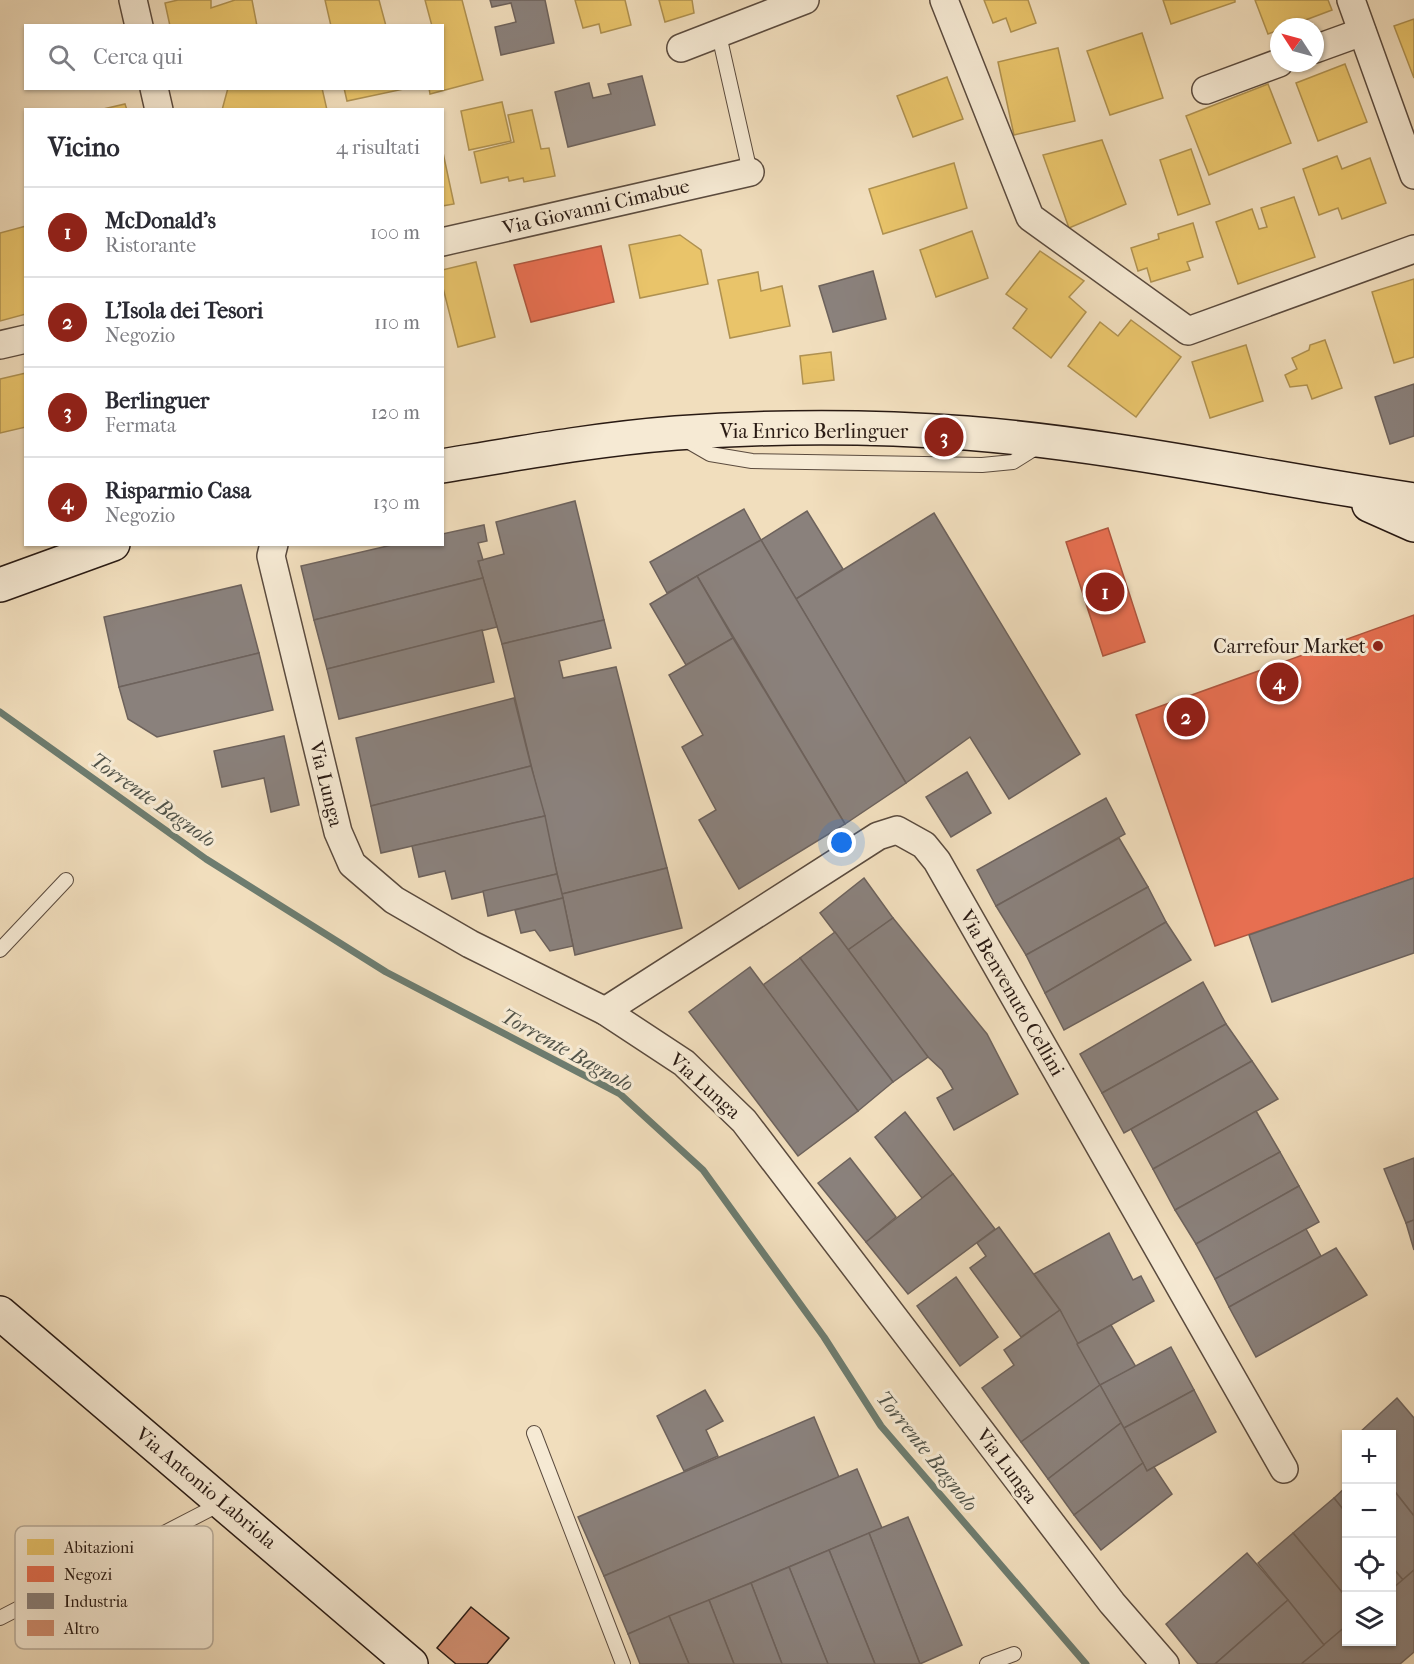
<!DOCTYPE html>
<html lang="it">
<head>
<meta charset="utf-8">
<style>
  :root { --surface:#fff; --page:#f7f7f7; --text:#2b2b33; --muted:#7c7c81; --line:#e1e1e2; --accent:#8f2418 }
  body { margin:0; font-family:"IM FELL French Canon",serif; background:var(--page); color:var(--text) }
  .controls { position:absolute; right:18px; bottom:18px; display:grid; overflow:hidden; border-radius:0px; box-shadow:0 2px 4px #0004 }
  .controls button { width:54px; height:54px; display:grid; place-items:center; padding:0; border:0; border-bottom:2px solid var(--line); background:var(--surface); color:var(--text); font:30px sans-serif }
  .compass { position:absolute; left:1270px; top:18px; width:54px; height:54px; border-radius:50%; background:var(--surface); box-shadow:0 2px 4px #0004; rotate:306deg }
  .you { position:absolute; left:842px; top:843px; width:21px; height:21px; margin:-15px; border:4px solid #fff; border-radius:50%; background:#1a73e8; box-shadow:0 0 0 9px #1a73e833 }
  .badge { display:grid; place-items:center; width:39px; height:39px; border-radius:50%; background:var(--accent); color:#fff; font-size:20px; font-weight:700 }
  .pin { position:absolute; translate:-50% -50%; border:3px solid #fff; box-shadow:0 2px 6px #0006 }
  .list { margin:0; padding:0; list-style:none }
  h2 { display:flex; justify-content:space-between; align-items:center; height:78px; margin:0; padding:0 24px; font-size:26px }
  h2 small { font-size:20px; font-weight:400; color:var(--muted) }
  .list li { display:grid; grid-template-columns:39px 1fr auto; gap:18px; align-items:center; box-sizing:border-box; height:90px; padding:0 24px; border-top:2px solid var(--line) }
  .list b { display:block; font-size:22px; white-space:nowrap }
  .list p { margin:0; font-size:20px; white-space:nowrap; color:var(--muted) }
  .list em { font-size:20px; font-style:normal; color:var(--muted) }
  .icon { flex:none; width:33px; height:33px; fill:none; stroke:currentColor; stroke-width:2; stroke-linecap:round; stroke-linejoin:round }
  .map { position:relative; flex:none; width:1414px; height:1664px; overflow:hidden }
  .search { position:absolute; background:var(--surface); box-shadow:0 2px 4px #0004; left:24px; top:24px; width:420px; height:66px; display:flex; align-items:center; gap:15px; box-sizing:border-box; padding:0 21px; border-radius:0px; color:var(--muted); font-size:22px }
  .panel { position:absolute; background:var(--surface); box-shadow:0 2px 4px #0004; left:24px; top:108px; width:420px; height:438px; border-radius:0px }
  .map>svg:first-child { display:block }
  .homes { fill:#e9c46a; stroke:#af9150; stroke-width:1.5 }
  .shops { fill:#e76f51; stroke:#ae563e; stroke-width:1.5 }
  .industry { fill:#8a817c; stroke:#6d625c; stroke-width:1.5 }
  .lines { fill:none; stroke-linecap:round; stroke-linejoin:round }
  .stream { stroke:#6d7c6f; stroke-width:7 }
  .building { fill:#cf8d6f; stroke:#291a13; stroke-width:1.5 }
  .lane-casing { stroke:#5b4b3e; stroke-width:16 }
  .street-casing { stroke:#5b4b3e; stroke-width:30 }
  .secondary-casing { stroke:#291a13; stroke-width:36 }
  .lane { stroke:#f6ead4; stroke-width:14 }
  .street { stroke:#f6ead4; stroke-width:27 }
  .secondary { stroke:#f6ead4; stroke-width:33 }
  .poi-dot { fill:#8f2418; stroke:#f6ead4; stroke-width:2 }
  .labels { text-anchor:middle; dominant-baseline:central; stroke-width:6; stroke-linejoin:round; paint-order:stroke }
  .street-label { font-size:20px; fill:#291a13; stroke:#f6ead4 }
  .poi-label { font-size:20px; fill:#291a13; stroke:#f6ead4; text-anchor:end }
  .water-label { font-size:21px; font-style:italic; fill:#515349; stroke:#f6ead4 }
  .key { fill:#f6ead4; stroke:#b8ac9a; stroke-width:1.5 }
  .key-label { font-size:16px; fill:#291a13 }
</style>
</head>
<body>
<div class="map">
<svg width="1414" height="1664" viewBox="0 0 1414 1664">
  <rect width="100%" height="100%" fill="#f1debd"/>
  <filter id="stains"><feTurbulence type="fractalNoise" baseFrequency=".00333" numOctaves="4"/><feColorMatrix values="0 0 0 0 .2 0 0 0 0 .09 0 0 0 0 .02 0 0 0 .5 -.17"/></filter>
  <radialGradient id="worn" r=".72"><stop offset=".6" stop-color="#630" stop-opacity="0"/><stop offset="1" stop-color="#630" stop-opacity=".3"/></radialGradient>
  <g class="homes">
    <polygon points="178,0 211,0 211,8 235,0 252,0 257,26 170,26 165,3"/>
    <polygon points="325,0 379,0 386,26 331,26"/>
    <polygon points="425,0 462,0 483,80 430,94 429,88 442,88 442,26 432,26"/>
    <polygon points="575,0 625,0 631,25 601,33 599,24 583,28"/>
    <polygon points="659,0 692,0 694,13 665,22"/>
    <polygon points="984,0 1028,0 1036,23 1011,32 1006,18 993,23"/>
    <polygon points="1163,0 1235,0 1235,2 1171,24"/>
    <polygon points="1255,0 1328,0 1332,10 1287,27 1279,27 1279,30 1268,34"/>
    <polygon points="1414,19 1414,78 1394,26"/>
    <polygon points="1142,33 1163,98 1110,115 1087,51"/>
    <polygon points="1058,48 1075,121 1014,135 998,62"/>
    <polygon points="1345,64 1367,122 1318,141 1296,83"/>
    <polygon points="947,77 963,119 913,137 897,96"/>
    <polygon points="1268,84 1291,143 1209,175 1186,116"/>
    <polygon points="228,88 322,88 327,110 222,110"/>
    <polygon points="344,88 404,88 404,89 347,101"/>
    <polygon points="502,102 511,141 469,150 461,111"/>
    <polygon points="125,104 127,110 99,110"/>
    <polygon points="532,110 541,149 549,148 555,176 524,182 523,178 509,181 508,177 481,183 474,152 514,142 508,115"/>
    <polygon points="1102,140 1126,204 1069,228 1043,155"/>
    <polygon points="442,148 454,204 442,206"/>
    <polygon points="1191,149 1210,204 1178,215 1160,160"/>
    <polygon points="1337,156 1342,169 1370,158 1386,203 1342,219 1338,208 1319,215 1303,169"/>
    <polygon points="954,163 967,208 883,234 869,189"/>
    <polygon points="1294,197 1315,257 1238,284 1216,222 1252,209 1259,229 1267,227 1261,208"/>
    <polygon points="1193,223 1203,257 1187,262 1190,270 1151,282 1147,268 1138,271 1131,248 1159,239 1158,234"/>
    <polygon points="26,226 26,314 0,321 0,233"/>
    <polygon points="972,231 988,278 936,297 920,250"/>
    <polygon points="680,235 701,250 708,284 640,298 629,245"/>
    <polygon points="1040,251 1084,281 1069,297 1086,312 1051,358 1013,328 1027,309 1006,294"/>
    <polygon points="476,262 495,337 458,347 442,284 442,270"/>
    <polygon points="758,272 761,291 782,286 790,326 730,338 718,280"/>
    <polygon points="1414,279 1414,357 1394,363 1372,292"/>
    <polygon points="1131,320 1181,357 1136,417 1068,366 1100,322 1118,336"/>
    <polygon points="1325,340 1342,388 1312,399 1307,385 1290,387 1285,375 1297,369 1292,358 1309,350 1310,345"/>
    <polygon points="1246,345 1263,401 1210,418 1192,362"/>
    <polygon points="831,352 834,380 803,384 800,356"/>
    <polygon points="26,373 26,427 0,433 0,379"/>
  </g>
  <g class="shops">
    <polygon points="601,246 614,302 531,322 514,265"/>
    <polygon points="1108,528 1145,642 1103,656 1066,542"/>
    <polygon points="1414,615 1414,878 1215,946 1136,715"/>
  </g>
  <g class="industry">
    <polygon points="490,0 545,0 554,43 501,55 495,27 516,22 511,3 492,7"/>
    <polygon points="642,76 655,125 568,147 555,92 589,83 593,98 611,94 608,84"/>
    <polygon points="873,271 886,319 833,332 819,286"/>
    <polygon points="1414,384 1414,436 1390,444 1375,397"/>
    <polygon points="575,501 604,620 502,644 478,561 504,554 496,522"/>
    <polygon points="744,509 761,540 667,593 650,562"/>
    <polygon points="807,511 843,569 796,599 761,540"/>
    <polygon points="934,513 1080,754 1009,799 970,737 906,783 796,599"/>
    <polygon points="484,525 487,541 478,543 483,560 478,561 483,578 314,620 301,566 396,544 442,544 442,534"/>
    <polygon points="761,540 906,783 845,824 697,576"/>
    <polygon points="697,576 733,638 686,665 650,604"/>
    <polygon points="483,578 497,627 327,669 314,620"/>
    <polygon points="241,585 259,653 119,687 104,617"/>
    <polygon points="604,620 611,648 559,661 563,678 616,667 667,868 562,894 502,644"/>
    <polygon points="482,630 494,682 339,719 327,669"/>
    <polygon points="733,638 845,824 739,889 699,820 716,810 682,747 703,735 669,675"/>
    <polygon points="259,653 273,710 157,737 128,719 119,687"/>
    <polygon points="514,698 531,766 371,806 356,738"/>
    <polygon points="284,736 299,805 271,812 264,778 222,787 214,751"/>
    <polygon points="531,766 545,816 381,853 371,806"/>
    <polygon points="967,772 991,813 951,837 926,797"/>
    <polygon points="1106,798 1125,834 996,906 977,870"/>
    <polygon points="545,816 557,874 452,899 445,871 419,877 412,846"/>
    <polygon points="1119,838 1148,887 1026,955 996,906"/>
    <polygon points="667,868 682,928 575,955 562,894"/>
    <polygon points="557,874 563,898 488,916 483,891"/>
    <polygon points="864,878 893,918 848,950 820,913"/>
    <polygon points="1414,878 1414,953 1272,1002 1249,935"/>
    <polygon points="1148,887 1166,922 1045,993 1026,955"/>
    <polygon points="563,898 573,946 550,951 535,930 521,933 515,910"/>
    <polygon points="893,918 987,1034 1018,1094 954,1130 937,1098 953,1089 942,1070 928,1057 848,950"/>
    <polygon points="1166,922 1191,960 1064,1030 1045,993"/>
    <polygon points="835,932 928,1057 893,1082 800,958"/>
    <polygon points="800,958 893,1082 858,1111 763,985"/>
    <polygon points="750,967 858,1111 798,1156 689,1012"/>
    <polygon points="1203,982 1226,1024 1102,1093 1080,1054"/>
    <polygon points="1226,1024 1252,1061 1124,1133 1102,1093"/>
    <polygon points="1252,1061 1278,1099 1153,1169 1131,1129"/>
    <polygon points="1256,1111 1280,1152 1175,1210 1153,1169"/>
    <polygon points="905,1112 953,1174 922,1198 875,1137"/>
    <polygon points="1280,1152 1299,1186 1196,1244 1175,1210"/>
    <polygon points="850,1158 896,1217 866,1242 818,1183"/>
    <polygon points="1414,1158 1414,1220 1406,1223 1384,1169"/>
    <polygon points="953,1174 995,1229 908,1294 866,1242"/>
    <polygon points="1299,1186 1319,1222 1215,1279 1196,1244"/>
    <polygon points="1414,1220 1414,1250 1406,1223"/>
    <polygon points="999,1227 1060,1310 1021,1337 970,1268 986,1256 977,1243"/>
    <polygon points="1306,1229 1321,1256 1229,1307 1215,1279"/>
    <polygon points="1109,1233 1133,1280 1141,1276 1154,1301 1077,1344 1060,1310 1034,1274"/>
    <polygon points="1336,1248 1367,1295 1256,1357 1229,1307"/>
    <polygon points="956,1277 998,1337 960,1366 917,1306"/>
    <polygon points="1060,1310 1100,1385 1021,1442 982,1388 1014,1365 1004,1350"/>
    <polygon points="1111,1325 1136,1367 1100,1385 1077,1344"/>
    <polygon points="1171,1347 1194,1390 1124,1428 1100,1385"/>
    <polygon points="1100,1385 1121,1423 1048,1479 1021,1442"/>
    <polygon points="705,1390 723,1421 706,1430 718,1456 684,1471 657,1416"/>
    <polygon points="1194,1390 1216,1432 1147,1471 1124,1428"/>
    <polygon points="1397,1398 1414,1418 1414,1516 1392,1488 1392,1434 1358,1434"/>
    <polygon points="814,1417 839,1477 604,1576 578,1517"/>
    <polygon points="1121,1423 1143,1463 1074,1515 1048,1479"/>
    <polygon points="1143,1463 1147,1471 1154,1467 1172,1494 1101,1550 1074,1515"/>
    <polygon points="857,1469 882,1528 628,1634 604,1576"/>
    <polygon points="1346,1487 1346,1513 1334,1498"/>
    <polygon points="1392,1488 1414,1516 1414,1570 1403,1580 1392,1567"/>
    <polygon points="1334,1498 1346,1513 1346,1597 1293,1533"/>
    <polygon points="908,1517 962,1645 920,1664 869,1533"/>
    <polygon points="869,1533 920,1664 875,1664 829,1550"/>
    <polygon points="1293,1533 1346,1597 1346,1626 1324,1645 1258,1563"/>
    <polygon points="829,1550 875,1664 828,1664 789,1567"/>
    <polygon points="1247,1553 1288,1600 1215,1664 1198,1664 1166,1624"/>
    <polygon points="789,1567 828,1664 782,1664 751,1583"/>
    <polygon points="1392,1567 1403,1580 1392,1589"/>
    <polygon points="1414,1570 1414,1652 1400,1664 1301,1664 1346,1626 1346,1642 1392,1642 1392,1589"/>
    <polygon points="751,1583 782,1664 734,1664 709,1600"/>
    <polygon points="709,1600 734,1664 689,1664 669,1616"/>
    <polygon points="1288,1600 1324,1645 1301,1664 1215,1664"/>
    <polygon points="669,1616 689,1664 640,1664 628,1634"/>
  </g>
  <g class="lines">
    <polyline class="stream" points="0,712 206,859 386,972 620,1094 703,1170 824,1337 881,1426 1086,1664"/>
  </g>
  <polygon class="building" points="471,1607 509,1638 487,1664 456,1664 437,1648"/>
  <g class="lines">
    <defs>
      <g id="lane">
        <polyline points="719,35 750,172"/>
        <polyline points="684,439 710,454 752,461 982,465 1013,462 1037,447"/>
        <polyline points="0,950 66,880"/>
        <polyline points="534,1433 623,1664"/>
        <polyline points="0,1618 222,1503"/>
        <polyline points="987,1664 1014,1654"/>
      </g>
      <g id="street">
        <polyline points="133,0 139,26"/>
        <polyline points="944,0 1030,217 1188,331 1414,249"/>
        <polyline points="1351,0 1414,175"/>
        <polyline points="681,48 805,0"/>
        <polyline points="1315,49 1362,32"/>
        <polyline points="154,88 159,110"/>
        <polyline points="1206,90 1279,63"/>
        <polyline points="442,242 750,172"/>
        <polyline points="0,345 26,339"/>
        <polyline points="274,544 271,556 338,832 352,864 394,900 470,944 605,1011 684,1063 744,1121 1112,1603 1165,1664"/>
        <polyline points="605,1011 878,836 897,830 924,845 937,861 1284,1469"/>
      </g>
      <g id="secondary">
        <path d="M 442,466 C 520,453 598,439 676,433 C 773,426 870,426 966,433 C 1117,445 1265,478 1414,500"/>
        <polyline points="1369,505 1414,525"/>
        <polyline points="0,585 113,544"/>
        <polyline points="0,1313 411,1664"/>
      </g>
    </defs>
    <use href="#lane" class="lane-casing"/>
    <use href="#street" class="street-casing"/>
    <use href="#secondary" class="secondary-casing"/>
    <use href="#lane" class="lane"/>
    <use href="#street" class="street"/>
    <use href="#secondary" class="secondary"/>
  </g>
  <circle class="poi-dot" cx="1378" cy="646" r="6"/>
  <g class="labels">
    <g class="street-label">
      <text transform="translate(596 207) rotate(-13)">Via Giovanni Cimabue</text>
      <text x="814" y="431">Via Enrico Berlinguer</text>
      <text transform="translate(326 784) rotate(76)">Via Lunga</text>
      <text transform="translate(1012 993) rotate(60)">Via Benvenuto Cellini</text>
      <text transform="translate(705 1086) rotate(42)">Via Lunga</text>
      <text transform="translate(1007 1466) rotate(53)">Via Lunga</text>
      <text transform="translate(206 1488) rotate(40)">Via Antonio Labriola</text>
    </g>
    <g class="poi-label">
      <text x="1366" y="646">Carrefour Market</text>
    </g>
    <g class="water-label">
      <text transform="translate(153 800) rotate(35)">Torrente Bagnolo</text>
      <text transform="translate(567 1050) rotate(29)">Torrente Bagnolo</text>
      <text transform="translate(927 1451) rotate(51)">Torrente Bagnolo</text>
    </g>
  </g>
  <rect x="15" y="1526" width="198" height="123" rx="9" class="key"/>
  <rect x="27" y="1539" width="27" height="16" fill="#e9c46a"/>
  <rect x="27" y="1566" width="27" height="16" fill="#e76f51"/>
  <rect x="27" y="1593" width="27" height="16" fill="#8a817c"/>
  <rect x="27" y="1620" width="27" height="16" fill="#cf8d6f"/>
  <g class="key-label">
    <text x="64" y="1553">Abitazioni</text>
    <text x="64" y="1580">Negozi</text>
    <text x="64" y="1607">Industria</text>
    <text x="64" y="1634">Altro</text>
  </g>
  <rect width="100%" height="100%" filter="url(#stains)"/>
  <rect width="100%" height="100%" fill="url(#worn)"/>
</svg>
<div class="controls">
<button>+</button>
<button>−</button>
<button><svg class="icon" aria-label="locate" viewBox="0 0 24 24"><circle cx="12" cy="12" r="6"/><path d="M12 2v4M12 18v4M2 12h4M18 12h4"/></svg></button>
<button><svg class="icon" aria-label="layers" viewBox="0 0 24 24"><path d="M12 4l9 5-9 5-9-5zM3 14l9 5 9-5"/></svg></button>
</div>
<svg class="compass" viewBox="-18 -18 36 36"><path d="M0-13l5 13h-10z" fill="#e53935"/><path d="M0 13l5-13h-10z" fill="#7c7c81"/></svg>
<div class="you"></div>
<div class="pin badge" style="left:1105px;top:592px">1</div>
<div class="pin badge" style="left:1186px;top:717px">2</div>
<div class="pin badge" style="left:944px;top:437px">3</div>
<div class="pin badge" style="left:1279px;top:682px">4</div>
<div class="search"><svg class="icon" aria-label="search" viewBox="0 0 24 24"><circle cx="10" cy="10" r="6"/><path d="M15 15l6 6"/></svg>Cerca qui</div>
<section class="panel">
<h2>Vicino<small>4 risultati</small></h2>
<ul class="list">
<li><span class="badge">1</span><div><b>McDonald's</b><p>Ristorante</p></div><em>100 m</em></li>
<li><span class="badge">2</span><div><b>L'Isola dei Tesori</b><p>Negozio</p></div><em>110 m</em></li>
<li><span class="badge">3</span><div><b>Berlinguer</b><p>Fermata</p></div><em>120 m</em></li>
<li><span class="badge">4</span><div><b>Risparmio Casa</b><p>Negozio</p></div><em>130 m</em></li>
</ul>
</section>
</div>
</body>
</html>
